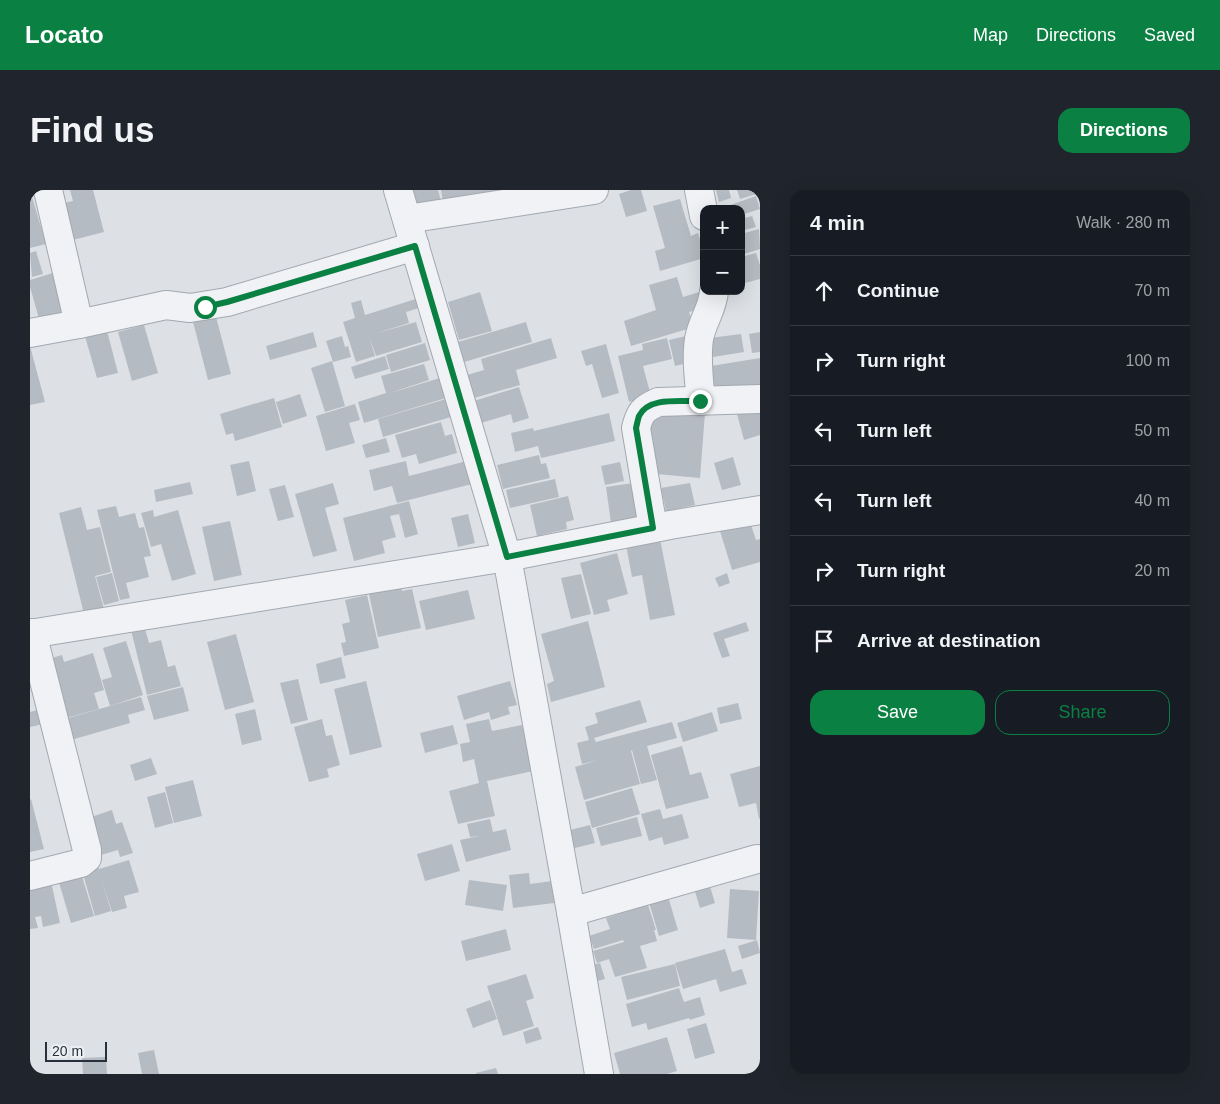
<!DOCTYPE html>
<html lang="en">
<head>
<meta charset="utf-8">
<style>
  :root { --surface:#171b24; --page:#20242c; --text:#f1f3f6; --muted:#9ea1a6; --line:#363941; --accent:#0b8043 }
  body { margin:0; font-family:Arial,sans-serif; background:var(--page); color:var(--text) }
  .controls { position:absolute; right:15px; top:15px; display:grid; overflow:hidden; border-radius:10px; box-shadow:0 5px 20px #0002 }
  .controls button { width:45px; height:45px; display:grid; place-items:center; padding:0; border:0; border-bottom:1px solid var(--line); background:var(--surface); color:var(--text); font:25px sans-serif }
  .scale { position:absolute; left:15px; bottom:12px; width:62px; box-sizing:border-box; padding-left:5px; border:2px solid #28303c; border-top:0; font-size:14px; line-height:18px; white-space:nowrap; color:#28303c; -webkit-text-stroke:4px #ecf0f4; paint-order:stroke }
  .stop { position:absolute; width:15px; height:15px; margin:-11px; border:4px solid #0b8043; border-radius:50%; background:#fff }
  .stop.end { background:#0b8043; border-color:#fff; box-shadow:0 1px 5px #0008 }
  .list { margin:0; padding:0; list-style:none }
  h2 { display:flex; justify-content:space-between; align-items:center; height:65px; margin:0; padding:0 20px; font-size:21px }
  h2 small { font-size:16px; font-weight:400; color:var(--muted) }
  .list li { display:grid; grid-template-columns:32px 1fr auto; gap:15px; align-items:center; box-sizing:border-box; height:70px; padding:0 20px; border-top:1px solid var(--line) }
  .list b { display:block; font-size:19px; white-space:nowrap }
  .list em { font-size:16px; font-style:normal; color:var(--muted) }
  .actions { display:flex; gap:10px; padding:15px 20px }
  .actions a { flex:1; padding:11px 0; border:1px solid var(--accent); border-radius:15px; text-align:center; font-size:18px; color:var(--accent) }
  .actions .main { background:var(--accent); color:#fff }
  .icon { flex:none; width:28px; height:28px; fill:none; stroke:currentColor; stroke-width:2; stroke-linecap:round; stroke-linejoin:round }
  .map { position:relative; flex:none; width:730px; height:884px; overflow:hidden; border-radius:15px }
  header { display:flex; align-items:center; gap:30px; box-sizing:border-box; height:70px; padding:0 25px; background:var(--accent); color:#fff }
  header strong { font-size:24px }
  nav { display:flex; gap:28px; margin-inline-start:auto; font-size:18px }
  .intro { display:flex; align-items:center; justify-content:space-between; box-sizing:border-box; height:120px; padding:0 30px }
  h1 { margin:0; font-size:35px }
  .button { padding:12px 22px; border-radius:15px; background:var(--accent); color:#fff; font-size:18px; font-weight:700 }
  main { display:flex; gap:30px; padding:0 30px }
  aside { flex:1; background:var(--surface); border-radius:15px; box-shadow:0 5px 20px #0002 }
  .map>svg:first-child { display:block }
  .building { fill:#b5bbc2 }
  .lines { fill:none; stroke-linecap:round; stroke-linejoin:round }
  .minor-casing { stroke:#a3a8b0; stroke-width:30 }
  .minor { stroke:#f0f2f5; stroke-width:28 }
  .route { stroke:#0b8043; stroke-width:6 }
</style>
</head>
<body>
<header>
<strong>Locato</strong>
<nav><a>Map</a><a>Directions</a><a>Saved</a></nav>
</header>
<div class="intro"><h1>Find us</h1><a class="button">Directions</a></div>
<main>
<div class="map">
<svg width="730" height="884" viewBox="0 0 730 884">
  <rect width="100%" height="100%" fill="#dde1e6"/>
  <g class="building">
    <polygon points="0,0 16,54 0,58"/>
    <polygon points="40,0 63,0 74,42 35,52 25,15 43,11"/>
    <polygon points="372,0 408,0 411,11 387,18"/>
    <polygon points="411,0 468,0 469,8 413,12"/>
    <polygon points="601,0 611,0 617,21 596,27 589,4"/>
    <polygon points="686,0 699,0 701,8 689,12"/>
    <polygon points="707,0 730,0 730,3 710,9"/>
    <polygon points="726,6 730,19 711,25 711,19 689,19"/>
    <polygon points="650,9 661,46 668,43 674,62 674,68 630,81 625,61 635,58 623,16"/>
    <polygon points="722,26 726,37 711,41 711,29"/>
    <polygon points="729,39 730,59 711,65 711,44"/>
    <polygon points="6,61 13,84 2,87 0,63"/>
    <polygon points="726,63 730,75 730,89 711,94 711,67"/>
    <polygon points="23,83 35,125 10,132 0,97 0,90"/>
    <polygon points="647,87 653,107 669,102 674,118 659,122 664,137 601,156 594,131 626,120 619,95"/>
    <polygon points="450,102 462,141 429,150 418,112"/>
    <polygon points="389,108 392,117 376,122 379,133 344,144 386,132 392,152 346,166 339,146 345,166 326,172 313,132 325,128 321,113 331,110 335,125"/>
    <polygon points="184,119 201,184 178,190 161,124"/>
    <polygon points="496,132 502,152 434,172 428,152"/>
    <polygon points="114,135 128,183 102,191 88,142"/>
    <polygon points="76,137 88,183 67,188 54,143"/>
    <polygon points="283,142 287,157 240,170 236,156"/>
    <polygon points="730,142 730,162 722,163 719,144"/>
    <polygon points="711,144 714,162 683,167 680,148"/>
    <polygon points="660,145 666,171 645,176 639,150"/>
    <polygon points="312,146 315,157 318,156 321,167 303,172 296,151"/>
    <polygon points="521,148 527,168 486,180 490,195 444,208 437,185 454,180 451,169"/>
    <polygon points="637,148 642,169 613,176 621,206 599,212 588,166 613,160 612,154"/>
    <polygon points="395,153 400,170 361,182 356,165"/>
    <polygon points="576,154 589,203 572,208 562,174 556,176 551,161"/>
    <polygon points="0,156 15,212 0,215"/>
    <polygon points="355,166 359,179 325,189 321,177"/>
    <polygon points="730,168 730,199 680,207 675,177"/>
    <polygon points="302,171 315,216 295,222 281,178"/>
    <polygon points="394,174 399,190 357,204 410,188 416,208 334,233 328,212 356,203 351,186"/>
    <polygon points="489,197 499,228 483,233 481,224 451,233 444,211"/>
    <polygon points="270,204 277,226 253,234 246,212"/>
    <polygon points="244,208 252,237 205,251 203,243 196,245 190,224"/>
    <polygon points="416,209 421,227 353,247 348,229"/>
    <polygon points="325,214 330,230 319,233 325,253 296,261 286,226"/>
    <polygon points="730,217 730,245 714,250 707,224"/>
    <polygon points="620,218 675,223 670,288 615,283"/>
    <polygon points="579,223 585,251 511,268 508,256 485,262 481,243 503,238 504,241"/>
    <polygon points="411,232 415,246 422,244 427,263 389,274 386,264 372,268 365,245"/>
    <polygon points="356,248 360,262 336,268 332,255"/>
    <polygon points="509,265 511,274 516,273 520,288 473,299 467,275"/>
    <polygon points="703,267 711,295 692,300 684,273"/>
    <polygon points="219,271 226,301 207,306 200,275"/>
    <polygon points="376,271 379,286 437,271 442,294 367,313 362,296 344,301 339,280"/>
    <polygon points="590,272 594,291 575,295 571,276"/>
    <polygon points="525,289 529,307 480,318 476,300"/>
    <polygon points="160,292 163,304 126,312 124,300"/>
    <polygon points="303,293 309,314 295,318 307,361 283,367 265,304"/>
    <polygon points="603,293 609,336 582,340 576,297"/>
    <polygon points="660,293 665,315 636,321 631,298"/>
    <polygon points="255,295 264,327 248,331 239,299"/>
    <polygon points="538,306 544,330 536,332 537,339 507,346 500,315"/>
    <polygon points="379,311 388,344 375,348 369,324 360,326 366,347 352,351 355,363 324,371 313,328"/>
    <polygon points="86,316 89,327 105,323 109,338 114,337 121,366 114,367 119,387 96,393 100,408 90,410 67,320"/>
    <polygon points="51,317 57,340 70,337 81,382 65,386 74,419 54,424 29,323"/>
    <polygon points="123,320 124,327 148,320 166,384 142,391 131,354 121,357 111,323"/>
    <polygon points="438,324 445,353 428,357 421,328"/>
    <polygon points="200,331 212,385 184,391 172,337"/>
    <polygon points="720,332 726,350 730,349 730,372 702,380 690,341"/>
    <polygon points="630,349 645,425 620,430 612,385 602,387 596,355"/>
    <polygon points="587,363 598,404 577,410 580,421 564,425 550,373"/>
    <polygon points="82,383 89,411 74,415 66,387"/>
    <polygon points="697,383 700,393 689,397 685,388"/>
    <polygon points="551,384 561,424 541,429 531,388"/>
    <polygon points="370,392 372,401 382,399 391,438 348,447 338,399"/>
    <polygon points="438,400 445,429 396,440 389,411"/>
    <polygon points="337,405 349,458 314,466 311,453 316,452 312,434 320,432 315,410"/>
    <polygon points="558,431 575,497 521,512 517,494 524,491 511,444"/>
    <polygon points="113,432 119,453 131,450 138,477 145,475 151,496 117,505 100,436"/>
    <polygon points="716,432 719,441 694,449 700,466 692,468 683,443"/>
    <polygon points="206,444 224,512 195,520 177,452"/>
    <polygon points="96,451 113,505 80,516 72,490 82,487 73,458"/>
    <polygon points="63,463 74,500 64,503 69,519 29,530 12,471 32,465 34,472"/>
    <polygon points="311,467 316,488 290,494 286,474"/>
    <polygon points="268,489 278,530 261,534 250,493"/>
    <polygon points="336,491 352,557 320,565 304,499"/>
    <polygon points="480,491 487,515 478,517 480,524 461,530 459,522 434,530 427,506"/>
    <polygon points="153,497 159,521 124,530 117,506"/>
    <polygon points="111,507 115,520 98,525 100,533 34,552 28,531"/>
    <polygon points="610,510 617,532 564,548 566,552 642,532 647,548 617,556 627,590 611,594 602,560 601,561 610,594 554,610 545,577 568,570 552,574 547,553 559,550 555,537 568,533 565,523"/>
    <polygon points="708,513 712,529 690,534 687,518"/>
    <polygon points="18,517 22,532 0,537 0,522"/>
    <polygon points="225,519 232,550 212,555 205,524"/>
    <polygon points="682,522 688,541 653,552 647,533"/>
    <polygon points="292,529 296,546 302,545 310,575 297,579 299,587 279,592 264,537"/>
    <polygon points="459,529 462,541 492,535 503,581 457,591 465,626 428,634 419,601 449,593 444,569 433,572 430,554 440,552 436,534"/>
    <polygon points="423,535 428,554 395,563 390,543"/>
    <polygon points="652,556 660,585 671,582 679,608 636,619 621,565"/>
    <polygon points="121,568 127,584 105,591 100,575"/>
    <polygon points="730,576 730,628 729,629 726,613 709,617 700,584"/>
    <polygon points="163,590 172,626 144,633 135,597"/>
    <polygon points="602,598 610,624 562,638 555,612"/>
    <polygon points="135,602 143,633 125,638 117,607"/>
    <polygon points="1,609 14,659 0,662 0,610"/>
    <polygon points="630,619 633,629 652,624 659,648 634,655 632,647 619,651 611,624"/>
    <polygon points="82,620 86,634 92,632 103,663 90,667 88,660 64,667 52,630"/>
    <polygon points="607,627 612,646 571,656 566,638"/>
    <polygon points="460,629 463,642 476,639 481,660 436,672 430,650 449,646 440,647 437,634"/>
    <polygon points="560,635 565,653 541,659 536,641"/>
    <polygon points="422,654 430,681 395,691 387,664"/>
    <polygon points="99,670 109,702 94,706 97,718 82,722 72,691 81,721 65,726 51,677 67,672 69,679"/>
    <polygon points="51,683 64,726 41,733 28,689"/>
    <polygon points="499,683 500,694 522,691 524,713 483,718 479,685"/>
    <polygon points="20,687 30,733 13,737 11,726 5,727 8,738 0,739 0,692"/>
    <polygon points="439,690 477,695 473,721 435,715"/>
    <polygon points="678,690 685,713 670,718 663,695"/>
    <polygon points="700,699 729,701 726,750 697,748"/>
    <polygon points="637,703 648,740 629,746 618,709"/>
    <polygon points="618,715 626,740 624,740 627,751 610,756 617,778 585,787 579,769 567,773 563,761 594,752 593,750 564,759 559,746 580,739 576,728"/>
    <polygon points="476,739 481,760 436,771 431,751"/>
    <polygon points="727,750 730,763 712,769 708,756"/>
    <polygon points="695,759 702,782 712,779 717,794 690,802 686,789 653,799 645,773"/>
    <polygon points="570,773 575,789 559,793 554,777"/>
    <polygon points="645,774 650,796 597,810 591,787"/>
    <polygon points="496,784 504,808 496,811 504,836 473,846 457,796"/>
    <polygon points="649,798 654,812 670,807 675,825 660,830 659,828 618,840 616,833 602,837 596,814"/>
    <polygon points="460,810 467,829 443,838 436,819"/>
    <polygon points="676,833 685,863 665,869 657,839"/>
    <polygon points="508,837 512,849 496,854 493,842"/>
    <polygon points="637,847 647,881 637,884 590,884 584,863"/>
    <polygon points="124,860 129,884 112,884 108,863"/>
    <polygon points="76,867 77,884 53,884 52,868"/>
    <polygon points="466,878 468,884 446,884 446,883"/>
  </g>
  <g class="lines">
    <defs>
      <g id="minor">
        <polyline points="18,0 49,134"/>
        <polyline points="368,0 477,367 541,722 569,884"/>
        <polyline points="669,0 674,26"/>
        <polyline points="377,29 564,0"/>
        <polyline points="0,143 49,134 136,115 160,118 197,112 385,56"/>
        <path d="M 671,211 C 669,191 666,169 669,149 C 672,132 683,118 684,101"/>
        <path d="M 623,338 L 606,238 C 610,222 613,219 628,212 L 730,209"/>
        <polyline points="0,444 477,367 640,335 730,320"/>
        <polyline points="0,686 51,673 57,668 57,660 2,443"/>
        <polyline points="541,722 727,669"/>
      </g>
    </defs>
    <use href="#minor" class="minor-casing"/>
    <use href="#minor" class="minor"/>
  </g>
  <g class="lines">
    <path class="route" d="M 175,117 L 197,112 L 385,56 L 477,367 L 623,338 L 606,238 C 607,234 608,229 609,226 C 619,206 652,212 670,211"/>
  </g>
</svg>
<div class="controls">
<button>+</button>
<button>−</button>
</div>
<div class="scale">20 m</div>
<div class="stop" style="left:175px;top:117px"></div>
<div class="stop end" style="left:670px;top:211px"></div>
</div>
<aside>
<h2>4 min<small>Walk · 280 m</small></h2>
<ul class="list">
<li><svg class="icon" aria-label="ahead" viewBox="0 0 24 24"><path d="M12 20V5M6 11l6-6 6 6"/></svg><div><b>Continue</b></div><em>70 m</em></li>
<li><svg class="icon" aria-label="right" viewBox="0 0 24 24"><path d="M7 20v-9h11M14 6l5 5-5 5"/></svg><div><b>Turn right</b></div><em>100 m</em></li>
<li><svg class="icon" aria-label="left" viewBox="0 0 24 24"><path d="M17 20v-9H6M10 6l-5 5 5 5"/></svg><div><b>Turn left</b></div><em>50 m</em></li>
<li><svg class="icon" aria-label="left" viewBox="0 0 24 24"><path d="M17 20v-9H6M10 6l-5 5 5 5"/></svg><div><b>Turn left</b></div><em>40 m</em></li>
<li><svg class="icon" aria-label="right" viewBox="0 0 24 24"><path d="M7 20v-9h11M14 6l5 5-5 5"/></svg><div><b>Turn right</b></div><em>20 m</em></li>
<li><svg class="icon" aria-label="arrive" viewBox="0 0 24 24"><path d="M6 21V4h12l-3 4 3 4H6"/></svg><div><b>Arrive at destination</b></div></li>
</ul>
<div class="actions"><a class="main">Save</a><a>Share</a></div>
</aside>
</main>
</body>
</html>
